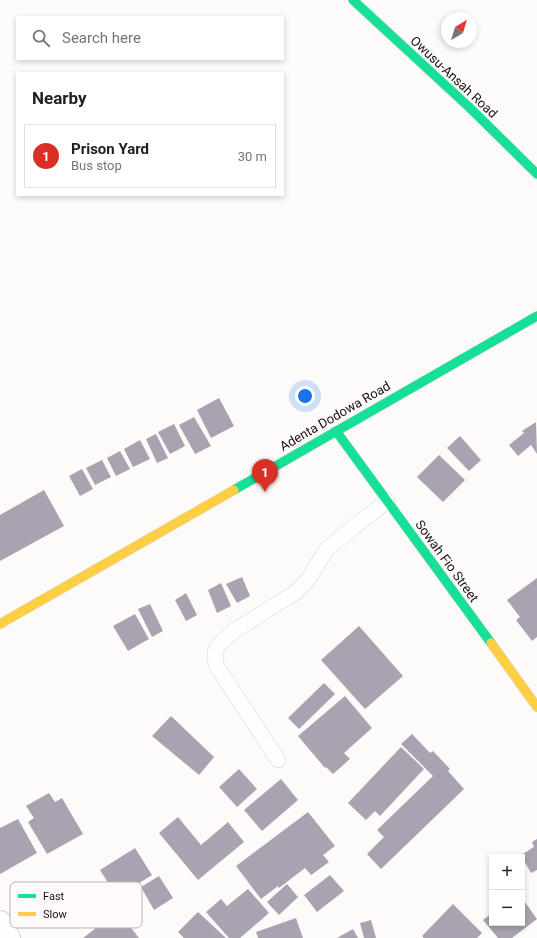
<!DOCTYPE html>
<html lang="en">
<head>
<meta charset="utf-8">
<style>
  :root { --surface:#fff; --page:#f6f6f6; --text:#202124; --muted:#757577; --line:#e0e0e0; --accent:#d93025 }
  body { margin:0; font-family:Roboto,sans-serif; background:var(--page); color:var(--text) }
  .controls { position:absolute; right:12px; bottom:12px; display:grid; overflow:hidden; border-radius:0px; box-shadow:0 2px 6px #0003 }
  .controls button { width:36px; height:36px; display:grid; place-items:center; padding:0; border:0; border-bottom:1px solid var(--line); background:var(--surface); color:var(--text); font:20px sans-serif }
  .compass { position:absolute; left:441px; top:12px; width:36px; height:36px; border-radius:50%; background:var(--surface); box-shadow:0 2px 6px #0003; rotate:38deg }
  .you { position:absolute; left:305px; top:396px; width:14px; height:14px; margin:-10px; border:3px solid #fff; border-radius:50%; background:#1a73e8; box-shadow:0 0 0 6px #1a73e833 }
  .badge { display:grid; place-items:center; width:26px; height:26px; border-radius:50%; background:var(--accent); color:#fff; font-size:13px; font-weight:700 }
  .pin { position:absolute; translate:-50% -33px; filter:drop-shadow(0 1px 2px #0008) }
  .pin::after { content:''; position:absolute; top:21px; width:14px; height:12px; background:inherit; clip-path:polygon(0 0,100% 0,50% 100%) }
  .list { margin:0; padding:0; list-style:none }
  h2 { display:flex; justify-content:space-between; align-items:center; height:52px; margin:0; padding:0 16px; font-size:17px }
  h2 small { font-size:13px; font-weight:400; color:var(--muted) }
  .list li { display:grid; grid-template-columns:26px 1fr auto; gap:12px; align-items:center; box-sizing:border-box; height:64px; margin:0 8px 8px; padding:0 8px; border:1px solid var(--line); border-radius:0px }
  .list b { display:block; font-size:15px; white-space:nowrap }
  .list p { margin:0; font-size:13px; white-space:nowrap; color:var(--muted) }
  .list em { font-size:13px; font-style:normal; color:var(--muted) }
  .icon { flex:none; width:22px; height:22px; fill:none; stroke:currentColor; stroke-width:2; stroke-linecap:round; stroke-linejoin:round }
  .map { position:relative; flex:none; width:537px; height:938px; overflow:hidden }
  .search { position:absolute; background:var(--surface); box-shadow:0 2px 6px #0003; left:16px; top:16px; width:268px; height:44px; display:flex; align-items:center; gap:10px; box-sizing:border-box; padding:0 14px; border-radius:0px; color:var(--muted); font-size:15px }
  .panel { position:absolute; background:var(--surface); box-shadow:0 2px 6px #0003; left:16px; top:72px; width:268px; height:124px; border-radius:0px }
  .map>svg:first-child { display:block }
  .building { fill:#aaa2b0 }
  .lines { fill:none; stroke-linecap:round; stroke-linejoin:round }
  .lane-casing { stroke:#d6d3d1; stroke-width:16 }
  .street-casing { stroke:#d6d3d1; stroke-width:24 }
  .fast-casing { stroke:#d6d3d1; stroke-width:10 }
  .slow-casing { stroke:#d6d3d1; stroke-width:10 }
  .lane { stroke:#fffefe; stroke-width:15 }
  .street { stroke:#fffefe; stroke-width:22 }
  .fast { stroke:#16e098; stroke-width:9 }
  .slow { stroke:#ffcf43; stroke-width:9 }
  .labels { text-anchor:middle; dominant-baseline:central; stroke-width:4; stroke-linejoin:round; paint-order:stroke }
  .street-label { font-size:13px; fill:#191412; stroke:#fdfaf9 }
  .key { fill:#fdfaf9; stroke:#b9b5b4; stroke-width:1 }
  .key-label { font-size:11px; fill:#191412 }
</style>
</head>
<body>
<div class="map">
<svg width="537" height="938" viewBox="0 0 537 938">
  <rect width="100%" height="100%" fill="#fcfbfa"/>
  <g class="building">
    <polygon points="219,398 234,426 211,438 197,410"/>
    <polygon points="194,417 211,446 195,454 179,425"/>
    <polygon points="536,422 537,454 531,445 518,456 509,445 524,433 522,431"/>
    <polygon points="174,424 185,446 170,454 158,432"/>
    <polygon points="156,434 168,458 157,463 146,439"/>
    <polygon points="460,436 481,460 469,471 447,448"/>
    <polygon points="140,440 150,459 133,467 124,449"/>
    <polygon points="120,451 130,469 116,476 107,458"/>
    <polygon points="439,455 465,480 443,502 417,477"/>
    <polygon points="102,460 111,477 95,485 86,468"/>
    <polygon points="82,469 93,489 80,496 69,476"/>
    <polygon points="44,490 64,526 0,561 0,515"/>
    <polygon points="242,577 250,596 237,603 226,584"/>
    <polygon points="537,578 537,637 532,641 516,620 520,617 507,600"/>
    <polygon points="221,583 231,606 217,613 208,590"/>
    <polygon points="186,593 197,615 186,621 175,600"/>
    <polygon points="150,604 163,631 152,637 138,609"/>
    <polygon points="135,614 149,639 128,651 113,626"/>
    <polygon points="359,626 403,676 365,709 321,660"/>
    <polygon points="324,683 335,694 299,729 288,718"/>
    <polygon points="345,696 372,728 344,753 350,759 333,774 326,767 325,768 298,736"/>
    <polygon points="171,716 214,757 199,775 152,736"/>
    <polygon points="412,734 430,753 433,751 450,769 448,771 464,789 381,869 367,854 384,837 377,830 433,776 401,744"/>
    <polygon points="401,747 424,769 380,816 375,811 366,820 348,803"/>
    <polygon points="239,769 257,789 237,807 219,787"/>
    <polygon points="281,779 298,800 262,831 244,810"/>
    <polygon points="49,793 55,802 62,798 83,834 47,854 28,822 34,818 26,806"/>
    <polygon points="308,812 335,846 323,855 329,862 311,875 305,868 279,888 278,886 261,899 236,866"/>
    <polygon points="178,817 201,845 228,822 244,842 198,880 159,833"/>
    <polygon points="18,819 37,853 0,874 0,828"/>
    <polygon points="537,839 537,870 531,873 521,855 534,847 532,842"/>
    <polygon points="135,848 152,875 117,897 100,870"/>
    <polygon points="330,875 344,891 317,912 304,895"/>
    <polygon points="159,876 173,898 154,910 141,887"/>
    <polygon points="287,884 298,897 279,915 267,902"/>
    <polygon points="248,889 269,913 240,938 229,938 206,912 221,899 227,906"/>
    <polygon points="522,898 537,919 512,938 498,938 483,920 492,913 492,923 522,923"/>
    <polygon points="453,904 482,933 477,938 424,938 422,936"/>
    <polygon points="118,911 139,938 83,938"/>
    <polygon points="198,912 226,938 184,938 178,932"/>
    <polygon points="296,918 303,938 258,938 256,932"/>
    <polygon points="371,920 376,938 364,938 360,923"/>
    <polygon points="353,929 358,938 337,938"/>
  </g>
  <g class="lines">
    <defs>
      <polyline id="lane" points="278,760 216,665 215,652 219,644 234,631 296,592 309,578 327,549 340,538 387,501"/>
      <polyline id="street" points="0,922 9,938"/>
      <g id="fast">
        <polyline points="353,0 470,108 537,174"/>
        <polyline points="336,431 491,643"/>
        <polyline points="234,490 537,316"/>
      </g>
      <g id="slow">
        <polyline points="0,624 234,490"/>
        <polyline points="491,643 537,707"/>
      </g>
    </defs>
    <use href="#lane" class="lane-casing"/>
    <use href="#street" class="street-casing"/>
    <use href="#fast" class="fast-casing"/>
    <use href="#slow" class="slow-casing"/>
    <use href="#lane" class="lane"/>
    <use href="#street" class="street"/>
    <use href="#fast" class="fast"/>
    <use href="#slow" class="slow"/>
  </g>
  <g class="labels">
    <g class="street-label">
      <text transform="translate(454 77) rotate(43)">Owusu-Ansah Road</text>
      <text transform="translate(335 416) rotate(-30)">Adenta Dodowa Road</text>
      <text transform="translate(447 561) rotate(54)">Sowah Fio Street</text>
    </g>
  </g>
  <rect x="10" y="882" width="132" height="46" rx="6" class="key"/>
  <rect x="18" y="894" width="18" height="4" fill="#16e098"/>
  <rect x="18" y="912" width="18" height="4" fill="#ffcf43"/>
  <g class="key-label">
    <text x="43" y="900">Fast</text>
    <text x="43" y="918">Slow</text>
  </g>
</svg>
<div class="controls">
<button>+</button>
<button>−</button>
</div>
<svg class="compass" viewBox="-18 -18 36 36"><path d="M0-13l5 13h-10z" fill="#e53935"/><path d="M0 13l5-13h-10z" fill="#757577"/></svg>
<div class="you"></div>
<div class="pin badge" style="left:265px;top:492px">1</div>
<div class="search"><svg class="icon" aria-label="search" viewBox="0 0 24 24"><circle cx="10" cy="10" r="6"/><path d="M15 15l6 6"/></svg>Search here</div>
<section class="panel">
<h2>Nearby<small></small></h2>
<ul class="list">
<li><span class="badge">1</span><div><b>Prison Yard</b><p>Bus stop</p></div><em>30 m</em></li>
</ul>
</section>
</div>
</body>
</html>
